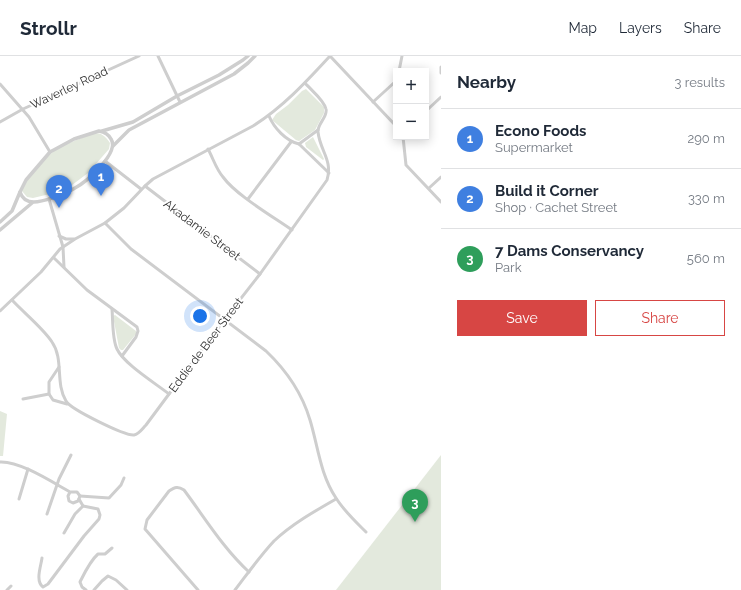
<!DOCTYPE html>
<html lang="en">
<head>
<meta charset="utf-8">
<style>
  :root { --surface:#fff; --page:#f2f2f3; --text:#1f2937; --muted:#747a83; --line:#e0e1e3; --accent:#d74644 }
  body { margin:0; font-family:Raleway,sans-serif; background:var(--page); color:var(--text) }
  .controls { position:absolute; right:12px; top:12px; display:grid; overflow:hidden; border-radius:0px; box-shadow:0 2px 10px #0003 }
  .controls button { width:36px; height:36px; display:grid; place-items:center; padding:0; border:0; border-bottom:1px solid var(--line); background:var(--surface); color:var(--text); font:20px sans-serif }
  .you { position:absolute; left:200px; top:260px; width:14px; height:14px; margin:-10px; border:3px solid #fff; border-radius:50%; background:#1a73e8; box-shadow:0 0 0 6px #1a73e833 }
  .badge { display:grid; place-items:center; width:26px; height:26px; border-radius:50%; background:var(--accent); color:#fff; font-size:13px; font-weight:700 }
  .pin { position:absolute; translate:-50% -33px; filter:drop-shadow(0 1px 2px #0008) }
  .pin::after { content:''; position:absolute; top:21px; width:14px; height:12px; background:inherit; clip-path:polygon(0 0,100% 0,50% 100%) }
  .list { margin:0; padding:0; list-style:none }
  h2 { display:flex; justify-content:space-between; align-items:center; height:52px; margin:0; padding:0 16px; font-size:17px }
  h2 small { font-size:13px; font-weight:400; color:var(--muted) }
  .list li { display:grid; grid-template-columns:26px 1fr auto; gap:12px; align-items:center; box-sizing:border-box; height:60px; padding:0 16px; border-top:1px solid var(--line) }
  .list b { display:block; font-size:15px; white-space:nowrap }
  .list p { margin:0; font-size:13px; white-space:nowrap; color:var(--muted) }
  .list em { font-size:13px; font-style:normal; color:var(--muted) }
  .actions { display:flex; gap:8px; padding:12px 16px }
  .actions a { flex:1; padding:9px 0; border:1px solid var(--accent); border-radius:0px; text-align:center; font-size:14px; color:var(--accent) }
  .actions .main { background:var(--accent); color:#fff }
  .map { position:relative; flex:none; width:441px; height:534px; overflow:hidden }
  header { display:flex; align-items:center; gap:24px; box-sizing:border-box; height:56px; padding:0 20px; background:var(--surface); border-bottom:1px solid var(--line) }
  header strong { font-size:19px }
  nav { display:flex; gap:22px; margin-inline-start:auto; font-size:14px }
  main { display:flex }
  aside { flex:1; background:var(--surface) }
  .map>svg:first-child { display:block }
  .green { fill:#e3e9dd }
  .lines { fill:none; stroke-linecap:round; stroke-linejoin:round }
  .minor { stroke:#cecece; stroke-width:3 }
  .tertiary { stroke:#cecece; stroke-width:3.5 }
  .labels { text-anchor:middle; dominant-baseline:central; stroke-width:4; stroke-linejoin:round; paint-order:stroke }
  .street-label { font-size:12px; fill:#313131; stroke:#fff }
</style>
</head>
<body>
<header>
<strong>Strollr</strong>
<nav><a>Map</a><a>Layers</a><a>Share</a></nav>
</header>
<main>
<div class="map">
<svg width="441" height="534" viewBox="0 0 441 534">
  <rect width="100%" height="100%" fill="#fff"/>
  <g class="green">
    <polygon points="306,33 324,51 324,57 315,74 299,85 296,84 272,64 276,58 288,49 302,35"/>
    <path d="M 94,77 C 102,77 105,80 110,87 L 109,93 L 88,117 L 72,129 L 54,137 L 33,142 L 27,141 L 22,135 L 23,128 L 44,104 L 57,92 Z"/>
    <polygon points="313,81 324,103 323,104 306,91 305,87"/>
    <polygon points="115,259 136,275 136,278 123,294 121,294 119,292 113,260"/>
    <polygon points="0,355 7,358 3,400 0,400"/>
    <polygon points="441,399 441,534 336,534"/>
  </g>
  <g class="lines">
    <g class="minor">
      <polyline points="158,0 180,46"/>
      <polyline points="330,0 396,70"/>
      <polyline points="441,11 441,17"/>
      <polyline points="399,15 402,0"/>
      <polyline points="0,28 29,61 50,96"/>
      <polyline points="373,46 396,25"/>
      <polyline points="426,55 441,41"/>
      <path d="M 269,60 C 274,72 286,85 299,88 L 318,74"/>
      <polyline points="0,66 23,53 139,0"/>
      <polyline points="403,81 406,109 441,146"/>
      <polyline points="299,88 329,117"/>
      <path d="M 208,93 C 213,102 216,113 223,121 C 236,139 272,160 292,174"/>
      <polyline points="105,105 141,133"/>
      <polyline points="145,130 260,218"/>
      <polyline points="429,132 441,121"/>
      <polyline points="49,143 63,191 64,211"/>
      <polyline points="248,143 291,86"/>
      <path d="M 105,167 L 131,193 L 266,295 C 286,314 302,337 310,364 C 318,390 320,418 336,442 C 344,455 356,466 366,476"/>
      <polyline points="59,180 66,183 74,183"/>
      <polyline points="54,202 87,234 137,271 138,275 136,281 122,300"/>
      <path d="M 12,244 C 23,256 44,273 52,286 C 64,303 55,327 66,345 C 70,353 125,380 134,379 C 139,378 142,373 146,369 L 224,264 L 260,218 L 327,124 C 333,104 320,95 318,76 C 317,68 328,61 326,53 C 324,44 311,34 305,27"/>
      <path d="M 112,253 C 113,264 112,283 117,293 C 124,308 155,327 169,338"/>
      <path d="M 0,255 L 41,216 L 60,193 L 75,183 L 105,167 L 124,152 L 145,130 L 153,123 L 253,70 C 283,51 306,26 330,0"/>
      <polyline points="59,311 49,326 49,338 53,344 67,348"/>
      <polyline points="23,343 49,338"/>
      <path d="M 0,406 C 20,405 52,426 70,436 L 77,436 L 80,440 L 78,445 L 73,447 L 69,445 L 68,440 L 70,436"/>
      <polyline points="80,440 109,442 121,429 124,422"/>
      <polyline points="19,443 28,413"/>
      <polyline points="47,458 59,423 71,399"/>
      <polyline points="64,477 75,458 83,450 79,443"/>
      <path d="M 42,502 C 41,510 35,525 43,531 L 48,528 L 84,480 L 99,463 L 100,459 L 98,453 L 83,450"/>
      <polyline points="7,534 11,530"/>
      <path d="M 86,534 L 82,531 L 80,526 C 85,516 90,505 98,498 L 105,498 L 112,492"/>
      <polyline points="94,534 102,525 108,520 116,524 127,534"/>
      <path d="M 198,534 L 145,473 L 147,464 L 169,435 C 175,431 178,430 184,434 C 205,462 223,492 249,516"/>
      <path d="M 235,534 C 248,517 260,500 274,485 C 292,468 315,455 336,443"/>
    </g>
    <g class="tertiary">
      <path d="M 99,75 C 104,76 109,79 111,83 C 120,97 86,126 75,132 C 69,136 61,138 55,141 C 43,145 25,152 20,136 L 26,124 L 50,96 L 74,83 Z"/>
      <polyline points="102,75 133,66 177,40 219,19 243,4 248,0"/>
      <polyline points="113,90 129,74 234,18 248,7 255,0"/>
      <polyline points="0,166 12,155 20,136"/>
      <polyline points="0,174 32,147"/>
    </g>
  </g>
  <g class="labels">
    <g class="street-label">
      <text transform="translate(69 32) rotate(-25)">Waverley Road</text>
      <text transform="translate(202 174) rotate(37)">Akadamie Street</text>
      <text transform="translate(206 289) rotate(-53)">Eddie de Beer Street</text>
    </g>
  </g>
</svg>
<div class="controls">
<button>+</button>
<button>−</button>
</div>
<div class="you"></div>
<div class="pin badge" style="left:101px;top:140px;background:#3f7fe0">1</div>
<div class="pin badge" style="left:59px;top:152px;background:#3f7fe0">2</div>
<div class="pin badge" style="left:415px;top:466px;background:#2e9e5b">3</div>
</div>
<aside>
<h2>Nearby<small>3 results</small></h2>
<ul class="list">
<li><span class="badge" style="background:#3f7fe0">1</span><div><b>Econo Foods</b><p>Supermarket</p></div><em>290 m</em></li>
<li><span class="badge" style="background:#3f7fe0">2</span><div><b>Build it Corner</b><p>Shop · Cachet Street</p></div><em>330 m</em></li>
<li><span class="badge" style="background:#2e9e5b">3</span><div><b>7 Dams Conservancy</b><p>Park</p></div><em>560 m</em></li>
</ul>
<div class="actions"><a class="main">Save</a><a>Share</a></div>
</aside>
</main>
</body>
</html>
